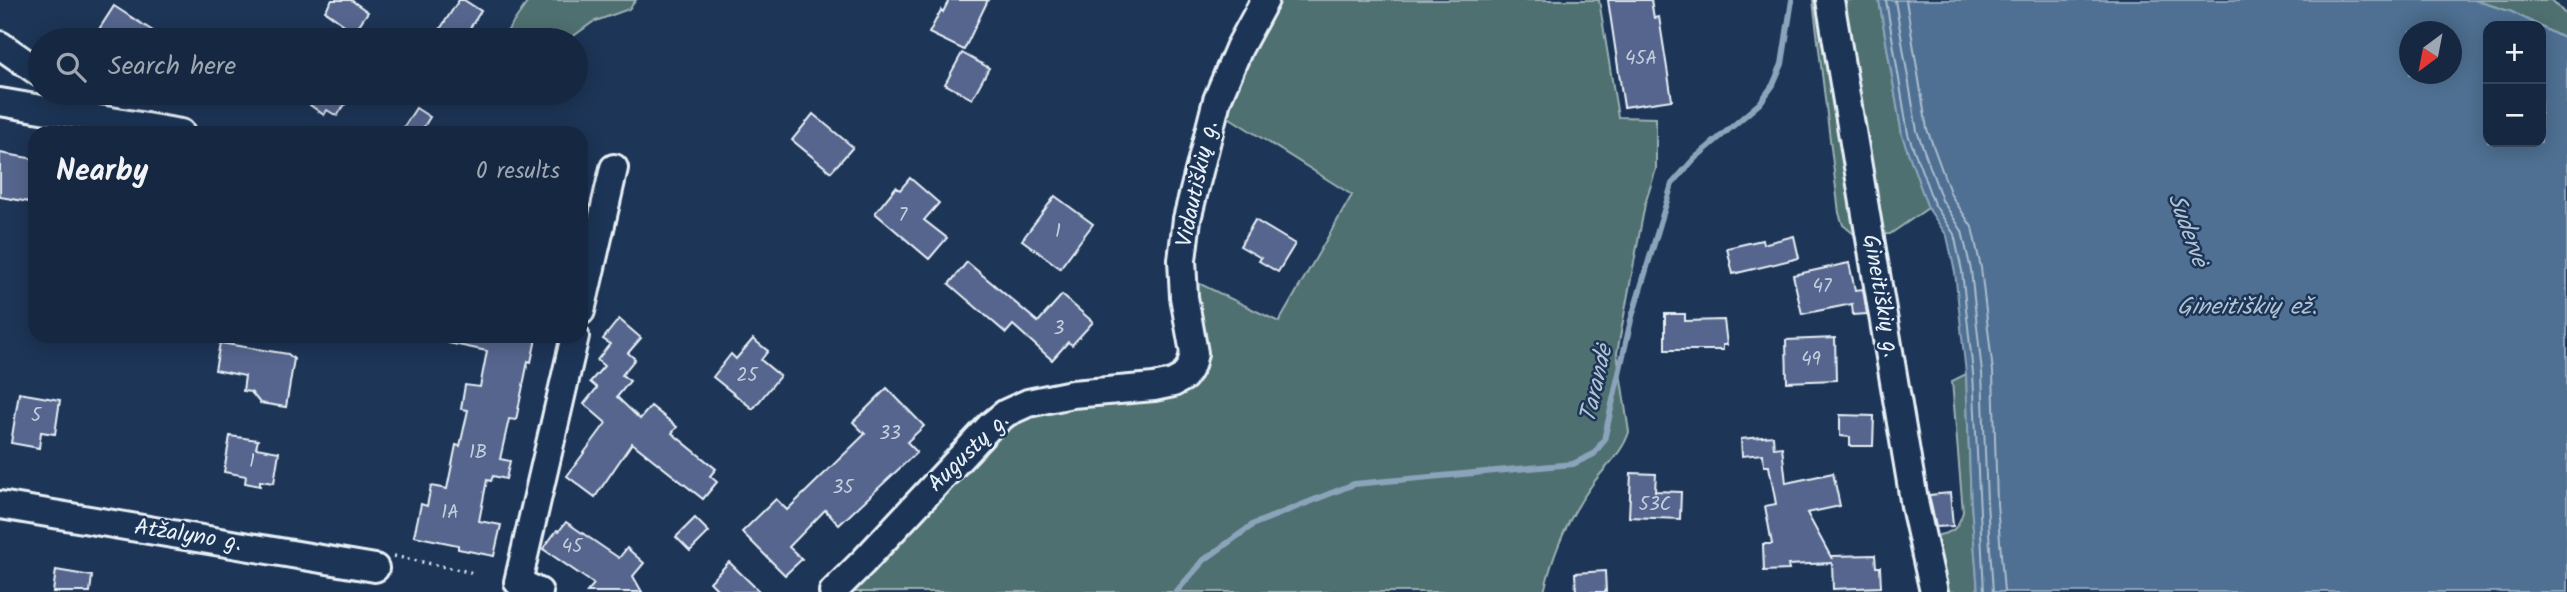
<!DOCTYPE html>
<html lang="en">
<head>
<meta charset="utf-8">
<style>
  :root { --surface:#162841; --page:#1f3048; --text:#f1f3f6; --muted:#9ea6b1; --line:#35445a }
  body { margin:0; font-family:Kalam,sans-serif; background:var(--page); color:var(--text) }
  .controls { position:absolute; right:21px; top:21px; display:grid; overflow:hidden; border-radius:14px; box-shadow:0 4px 18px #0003 }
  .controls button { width:63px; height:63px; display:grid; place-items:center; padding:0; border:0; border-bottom:2px solid var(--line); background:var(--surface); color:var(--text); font:35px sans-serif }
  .compass { position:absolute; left:2399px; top:21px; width:63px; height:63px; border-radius:50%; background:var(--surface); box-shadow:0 4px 18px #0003; rotate:212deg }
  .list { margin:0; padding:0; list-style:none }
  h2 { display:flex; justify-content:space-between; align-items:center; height:91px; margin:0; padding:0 28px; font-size:30px }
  h2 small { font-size:23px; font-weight:400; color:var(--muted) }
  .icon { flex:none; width:38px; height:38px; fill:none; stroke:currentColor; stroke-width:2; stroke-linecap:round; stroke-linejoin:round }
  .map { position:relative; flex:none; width:2567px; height:592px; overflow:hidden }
  .search { position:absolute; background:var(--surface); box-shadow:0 4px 18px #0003; left:28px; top:28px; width:560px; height:77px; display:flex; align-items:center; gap:18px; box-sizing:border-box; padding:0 24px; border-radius:38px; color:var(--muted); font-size:26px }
  .panel { position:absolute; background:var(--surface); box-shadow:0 4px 18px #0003; left:28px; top:126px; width:560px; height:217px; border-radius:21px }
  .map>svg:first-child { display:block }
  .green { fill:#4f6f6f; stroke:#9cb0b4; stroke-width:2 }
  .water { fill:#4f7092; stroke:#8ca4bb; stroke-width:2; fill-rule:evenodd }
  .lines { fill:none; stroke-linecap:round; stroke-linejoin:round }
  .shore { stroke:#abbdcf; stroke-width:2 }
  .stream { stroke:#8ca4bb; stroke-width:6 }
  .building { fill:#54658d; stroke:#e8f1f8; stroke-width:2 }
  .minor-casing { stroke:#e8f1f8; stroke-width:32 }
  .path { stroke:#e8f1f8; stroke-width:3.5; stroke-dasharray:2 5; stroke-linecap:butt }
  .minor { stroke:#1d3557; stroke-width:26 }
  .labels { text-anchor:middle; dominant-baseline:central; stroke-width:5; stroke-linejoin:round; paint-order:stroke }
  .number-label { font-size:19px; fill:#c3cedd }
  .street-label { font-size:23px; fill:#e8f1f8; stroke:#1d3557 }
  .water-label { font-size:24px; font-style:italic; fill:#b2c4d4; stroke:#1d3557 }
</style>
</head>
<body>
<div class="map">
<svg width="2567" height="592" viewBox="0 0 2567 592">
  <rect width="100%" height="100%" fill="#1d3557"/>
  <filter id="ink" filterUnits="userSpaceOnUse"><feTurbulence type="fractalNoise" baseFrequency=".0143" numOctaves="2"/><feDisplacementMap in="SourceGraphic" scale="14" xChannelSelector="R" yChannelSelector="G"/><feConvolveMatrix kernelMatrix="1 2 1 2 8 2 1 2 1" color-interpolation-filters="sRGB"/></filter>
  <g filter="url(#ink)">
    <g class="green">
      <polygon points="529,0 636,0 629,9 593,22 568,40 501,40"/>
      <path d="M 1278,0 L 1599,0 L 1618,117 L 1656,118 L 1656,169 L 1645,204 L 1617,353 L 1629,432 C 1623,452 1606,466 1594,482 C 1570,514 1553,553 1544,592 L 845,592 L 987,446 L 1027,415 L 1188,384 L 1188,278 L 1279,322 L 1352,195 L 1222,113 Z"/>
      <polygon points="1813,0 1879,0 1902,135 1928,208 1890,234 1855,235 1843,225 1839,213"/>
      <polygon points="2474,0 2552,0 2567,16 2567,40 2512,12"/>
      <path d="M 1966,374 L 1971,504 L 1978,592 L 1944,592 L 1935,541 L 1939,535 C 1955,532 1958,527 1963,512 L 1952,381 Z"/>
    </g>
    <path class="water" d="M 1879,0 L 2474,0 L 2512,12 L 2540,26 L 2488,26 L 2488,142 L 2541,142 L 2541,27 L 2567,40 L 2567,592 L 1978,592 L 1971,504 L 1966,374 L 1955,272 L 1947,236 L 1928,208 L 1902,135 ZM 2410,32 L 2452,32 L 2452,74 L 2410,74 Z"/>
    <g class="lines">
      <g class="shore">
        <polyline points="1886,0 1908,134 1934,204 1954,234 1962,271 1973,373 1984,592"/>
        <polyline points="1895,0 1917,131 1942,200 1962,231 1971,270 1982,373 1987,503 1993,592"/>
        <polyline points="1906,0 1927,129 1951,195 1972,227 1981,268 1993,372 1997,503 2004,592"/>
      </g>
      <polyline class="stream" points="1176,592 1204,560 1254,524 1354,484 1573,464 1594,454 1604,440 1631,320 1672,184 1694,159 1760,103 1773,85 1782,64 1792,0"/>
    </g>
    <g class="building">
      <polygon points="332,0 351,0 368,12 354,32 325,11"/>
      <polygon points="459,0 464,0 481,11 462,40 433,40"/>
      <polygon points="949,0 988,0 964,50 929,33 941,10 943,12"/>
      <polygon points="1608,0 1651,0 1654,18 1659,17 1672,100 1624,107"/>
      <polygon points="114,6 142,24 167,40 106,40 96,34"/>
      <polygon points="962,53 989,68 972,99 945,84"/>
      <polygon points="302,93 353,93 337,116 327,110 324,115 310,105 313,100"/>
      <polygon points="416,108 430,117 420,133 400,133"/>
      <polygon points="813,114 853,147 831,172 792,140"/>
      <polygon points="0,153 35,159 35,203 0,197"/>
      <polygon points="910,178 939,203 924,220 947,238 929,259 875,213 896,187 900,190"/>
      <polygon points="1055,196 1093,224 1060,268 1022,240"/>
      <polygon points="1255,220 1295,244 1278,272 1259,261 1261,258 1240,246"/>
      <polygon points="1794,236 1799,258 1733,274 1727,248 1762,240 1763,244"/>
      <polygon points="967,262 1038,322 1062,295 1093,322 1072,345 1068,342 1052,360 1013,325 1006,333 949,284"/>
      <polygon points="1849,263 1855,290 1863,289 1867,314 1853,315 1852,304 1802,314 1793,275"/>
      <polygon points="1665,314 1685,314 1685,321 1724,320 1727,345 1723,345 1723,350 1665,350"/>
      <polygon points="619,319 641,338 628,353 635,359 622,375 630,381 617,397 640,419 651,406 677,427 672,433 716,469 710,476 717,482 703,499 632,443 595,497 567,476 606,423 584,404 597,388 590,382 604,366 597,360 610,344 603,339"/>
      <polygon points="448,336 522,336 536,339 531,362 528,361 516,420 509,419 500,459 510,461 506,479 493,476 491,481 487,480 479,521 501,525 494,556 458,549 458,545 414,536 421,504 427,506 431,486 447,489 456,445 460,446 468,410 461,409 465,385 480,387 487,351 448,343"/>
      <polygon points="1835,338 1836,380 1787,382 1786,340"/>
      <polygon points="753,339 768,351 761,360 780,376 753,409 713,377 731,354 736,359"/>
      <polygon points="220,343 288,354 294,359 286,407 260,403 251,392 243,391 245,376 215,370"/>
      <polygon points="887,388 924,426 907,442 917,452 839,525 825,510 789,547 802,559 785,575 742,532 776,499 787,510 865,434 853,422"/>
      <polygon points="19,393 60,400 55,434 41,432 39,448 11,443"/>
      <polygon points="1840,415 1874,416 1873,446 1850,446 1850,437 1840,436"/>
      <polygon points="230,436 258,440 256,448 279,452 274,483 260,481 260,486 245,483 246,476 224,472"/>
      <polygon points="1773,436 1774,448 1782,447 1786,483 1833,473 1840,506 1807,513 1832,559 1832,556 1875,555 1876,567 1880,567 1881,587 1833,589 1832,563 1788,565 1789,570 1764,571 1763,544 1772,544 1765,506 1776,504 1769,466 1764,466 1763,454 1742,456 1741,439"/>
      <polygon points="1631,473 1656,474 1655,491 1681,492 1680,519 1629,517"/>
      <polygon points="1950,493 1953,526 1936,527 1929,495"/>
      <polygon points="695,518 709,532 690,551 676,537"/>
      <polygon points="566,522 619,558 627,548 644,563 633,576 642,592 587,592 594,584 543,549 557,530 559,531"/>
      <polygon points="729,562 760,592 720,592 710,582"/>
      <polygon points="56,570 92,576 90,592 53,592"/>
      <polygon points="1605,571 1606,592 1576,592 1575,573"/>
    </g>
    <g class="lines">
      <defs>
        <g id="minor">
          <polyline points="1830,0 1915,506 1934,592"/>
          <polyline points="0,45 40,73"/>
          <polyline points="0,102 181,133"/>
          <polyline points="581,311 614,168"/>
          <polyline points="0,505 375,568"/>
          <polyline points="539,592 518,582 575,336"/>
          <polyline points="833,592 863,562 990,426 1006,413 1028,403 1072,394 1154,387 1173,383 1184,377 1191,365 1194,353 1184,297 1182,260 1187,219 1217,100 1239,48 1265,0"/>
        </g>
      </defs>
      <use href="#minor" class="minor-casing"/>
      <polyline class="path" points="394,556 474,573"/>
      <use href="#minor" class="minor"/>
    </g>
  </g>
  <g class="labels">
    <g class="number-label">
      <text x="1641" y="59">45A</text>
      <text x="903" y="216">7</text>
      <text x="1058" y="232">1</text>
      <text x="1822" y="287">47</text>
      <text x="1059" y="329">3</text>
      <text x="1811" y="360">49</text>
      <text x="747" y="376">25</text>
      <text x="36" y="416">5</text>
      <text x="890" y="434">33</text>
      <text x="478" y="453">1B</text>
      <text x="252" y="462">1</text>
      <text x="843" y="488">35</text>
      <text x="1655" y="505">53C</text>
      <text x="450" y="513">1A</text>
      <text x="572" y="547">45</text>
    </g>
    <g class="street-label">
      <text transform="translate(1198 184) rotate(-78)">Vidautiškių g.</text>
      <text transform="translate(1880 296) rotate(80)">Gineitiškių g.</text>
      <text transform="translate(969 453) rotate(-44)">Augustų g.</text>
      <text transform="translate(188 536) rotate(9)">Atžalyno g.</text>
    </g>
    <g class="water-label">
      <text transform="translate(2187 230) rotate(70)">Sudervė</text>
      <text x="2247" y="307">Gineitiškių ež.</text>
      <text transform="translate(1597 384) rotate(-77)">Tarandė</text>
    </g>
  </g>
</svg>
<div class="controls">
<button>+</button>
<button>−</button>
</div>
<svg class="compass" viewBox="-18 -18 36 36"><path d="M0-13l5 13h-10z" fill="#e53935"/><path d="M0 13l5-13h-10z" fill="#9ea6b1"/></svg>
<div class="search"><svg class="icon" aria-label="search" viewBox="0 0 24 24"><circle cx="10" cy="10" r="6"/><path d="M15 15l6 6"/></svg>Search here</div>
<section class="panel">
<h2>Nearby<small>0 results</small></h2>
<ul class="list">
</ul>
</section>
</div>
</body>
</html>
